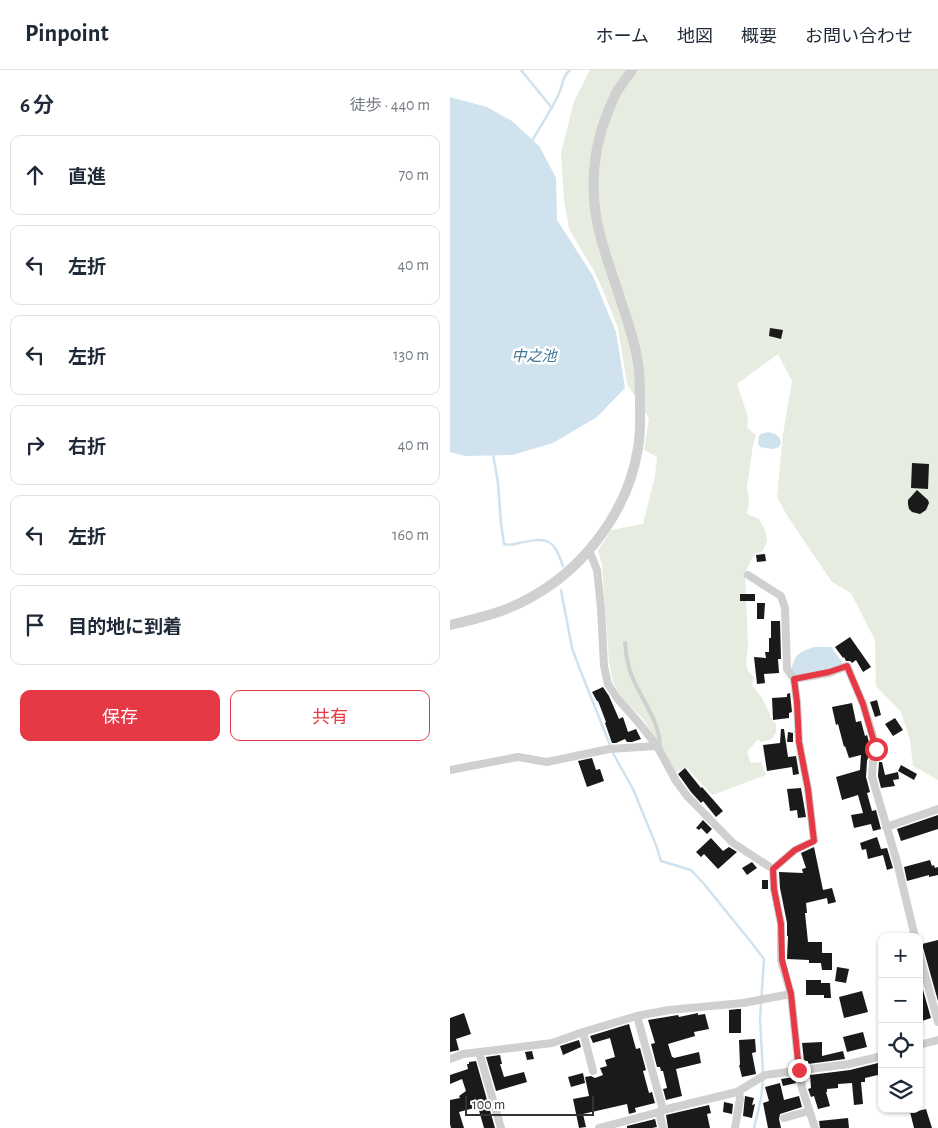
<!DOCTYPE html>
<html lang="ja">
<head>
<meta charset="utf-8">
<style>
  :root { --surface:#fff; --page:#f2f2f3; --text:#1f2937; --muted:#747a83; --line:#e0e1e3; --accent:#e63946 }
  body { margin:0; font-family:"Alegreya Sans","Noto Sans JP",sans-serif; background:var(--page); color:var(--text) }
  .controls { position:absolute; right:15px; bottom:15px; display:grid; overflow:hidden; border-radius:10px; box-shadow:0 1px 4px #0004 }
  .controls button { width:45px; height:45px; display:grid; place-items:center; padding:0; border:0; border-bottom:1px solid var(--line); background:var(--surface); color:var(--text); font:25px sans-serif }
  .scale { position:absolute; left:15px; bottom:12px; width:129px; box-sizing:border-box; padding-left:5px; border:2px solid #333; border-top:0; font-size:14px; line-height:18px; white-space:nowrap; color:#333; -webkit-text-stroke:4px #fff; paint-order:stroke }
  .stop { position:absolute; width:15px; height:15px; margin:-11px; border:4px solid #e63946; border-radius:50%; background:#fff }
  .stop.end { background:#e63946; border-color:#fff; box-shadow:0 1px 5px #0008 }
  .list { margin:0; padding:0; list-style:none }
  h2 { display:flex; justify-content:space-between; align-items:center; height:65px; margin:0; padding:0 20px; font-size:21px }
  h2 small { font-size:16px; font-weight:400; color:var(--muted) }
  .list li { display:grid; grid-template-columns:32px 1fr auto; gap:15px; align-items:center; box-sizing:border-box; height:80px; margin:0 10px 10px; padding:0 10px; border:1px solid var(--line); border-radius:10px }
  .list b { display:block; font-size:19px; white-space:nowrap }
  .list em { font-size:16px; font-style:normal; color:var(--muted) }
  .actions { display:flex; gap:10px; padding:15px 20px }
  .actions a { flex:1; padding:11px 0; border:1px solid var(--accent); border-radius:10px; text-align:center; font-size:18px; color:var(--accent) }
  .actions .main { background:var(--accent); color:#fff }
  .icon { flex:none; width:28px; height:28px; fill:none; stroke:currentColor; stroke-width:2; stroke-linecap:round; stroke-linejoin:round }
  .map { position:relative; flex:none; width:488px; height:1058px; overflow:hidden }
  header { display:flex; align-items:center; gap:30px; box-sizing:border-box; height:70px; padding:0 25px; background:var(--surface); border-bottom:1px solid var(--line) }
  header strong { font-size:24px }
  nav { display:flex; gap:28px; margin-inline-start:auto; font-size:18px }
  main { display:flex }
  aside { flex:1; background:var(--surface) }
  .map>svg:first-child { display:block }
  .green { fill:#e6ecdf }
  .water { fill:#cfe2ee }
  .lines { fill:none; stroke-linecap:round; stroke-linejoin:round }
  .stream { stroke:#cfe2ee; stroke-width:2.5 }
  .building { fill:#1a1a1a }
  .service { stroke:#d0d0d0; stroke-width:4 }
  .minor { stroke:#d0d0d0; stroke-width:8 }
  .tertiary { stroke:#d0d0d0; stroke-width:10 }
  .route { stroke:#e63946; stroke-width:6 }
  .labels { text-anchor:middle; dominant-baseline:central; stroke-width:5; stroke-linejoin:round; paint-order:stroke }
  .water-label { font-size:15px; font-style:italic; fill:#3f7597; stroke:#fff }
</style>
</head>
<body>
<header>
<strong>Pinpoint</strong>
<nav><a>ホーム</a><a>地図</a><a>概要</a><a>お問い合わせ</a></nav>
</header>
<main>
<aside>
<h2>6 分<small>徒歩 · 440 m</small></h2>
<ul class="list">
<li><svg class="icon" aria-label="ahead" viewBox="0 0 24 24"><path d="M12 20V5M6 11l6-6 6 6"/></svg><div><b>直進</b></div><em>70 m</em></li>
<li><svg class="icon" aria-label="left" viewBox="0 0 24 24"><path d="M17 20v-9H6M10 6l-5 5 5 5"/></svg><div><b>左折</b></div><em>40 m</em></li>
<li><svg class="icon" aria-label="left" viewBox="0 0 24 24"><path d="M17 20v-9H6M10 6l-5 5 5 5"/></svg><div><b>左折</b></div><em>130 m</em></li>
<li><svg class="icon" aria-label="right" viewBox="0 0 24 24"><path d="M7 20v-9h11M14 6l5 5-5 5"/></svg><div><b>右折</b></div><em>40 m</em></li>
<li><svg class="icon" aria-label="left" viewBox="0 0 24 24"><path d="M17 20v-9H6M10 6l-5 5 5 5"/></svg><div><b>左折</b></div><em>160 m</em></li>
<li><svg class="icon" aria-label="arrive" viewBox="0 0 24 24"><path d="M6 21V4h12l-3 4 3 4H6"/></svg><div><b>目的地に到着</b></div></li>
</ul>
<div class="actions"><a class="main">保存</a><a>共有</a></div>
</aside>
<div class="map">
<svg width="488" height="1058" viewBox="0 0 488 1058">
  <rect width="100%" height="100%" fill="#fff"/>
  <path class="green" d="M 140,0 L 488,0 L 488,710 L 463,696 L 460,670 L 451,642 L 426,616 L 425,570 L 401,523 L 382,512 L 338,447 L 327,427 L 333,364 L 342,311 L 328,284 L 287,314 L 298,347 L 297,358 L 306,365 L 303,375 L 297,417 L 299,431 L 297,444 L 309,449 L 316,462 L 317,471 L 313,481 L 305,484 L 302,488 L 295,503 L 298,576 L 296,594 L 298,601 L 304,607 L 302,616 C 309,622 314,631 318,640 C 321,646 321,650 326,654 L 326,662 L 322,669 L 311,672 L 308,669 L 297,682 L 301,693 L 311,692 L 316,705 L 262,725 L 236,697 L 225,703 L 217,687 L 193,649 L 172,628 L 163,612 L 159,593 L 152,494 L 148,481 L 161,460 L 193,454 L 205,406 L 207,387 L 194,380 L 199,348 L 177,314 L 168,258 L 151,216 L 143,199 L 119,159 L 114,129 L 111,83 L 124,31 Z"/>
  <g class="water">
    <polygon points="0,27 37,37 62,51 90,77 106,108 107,150 143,206 166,262 175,318 147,347 103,373 62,385 15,386 0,382"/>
    <path d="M 318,362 C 325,363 330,366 331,373 L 329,377 L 322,379 L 310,377 L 308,373 L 309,366 L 311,364 Z"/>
    <path d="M 364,577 L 381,577 L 393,593 L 392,597 L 359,603 L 344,605 L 341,600 C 345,584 349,582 364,577 Z"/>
  </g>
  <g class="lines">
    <g class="stream">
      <polyline points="71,0 102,38"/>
      <path d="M 81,73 C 90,56 102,40 110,21 C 113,13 113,5 120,0"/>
      <path d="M 43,384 L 48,413 L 51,453 L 54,474 C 60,476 64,474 69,473 C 98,467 103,468 113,496"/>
      <polyline points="111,520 122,578 129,597 164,685 183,719 206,775 211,791 241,800 254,814 301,872 314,889 310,949 313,1003"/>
      <polyline points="304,1058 311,1029 313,1009"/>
    </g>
  </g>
  <g class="building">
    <polygon points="320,258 333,260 331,269 319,266"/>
    <polygon points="462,393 479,394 478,419 461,418"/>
    <polygon points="467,420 478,430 479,433 476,440 470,444 462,442 459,439 458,434 458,430"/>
    <polygon points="315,484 316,491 307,492 306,485"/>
    <rect x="290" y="524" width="15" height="7"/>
    <polygon points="307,533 315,533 314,549 307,549"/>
    <polygon points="321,551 330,551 331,589 328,589 329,603 314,604 315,613 307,614 304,587 316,588 315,582 319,582 319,568 321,568"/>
    <polygon points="400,567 421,597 413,602 406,590 402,593 400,591 396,591 394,587 393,588 385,577"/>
    <polygon points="153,617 159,626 169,649 173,647 178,662 186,659 191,669 182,672 177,672 175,669 166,673 162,673 155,653 156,652 148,631 147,631 142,622"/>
    <polygon points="340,623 342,642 339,643 339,648 323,650 322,628 337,627 337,624"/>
    <polygon points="427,630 431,645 425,647 420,632"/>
    <polygon points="402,633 406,652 411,651 415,666 417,665 421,679 417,691 416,707 420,722 417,723 422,741 426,740 431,759 423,761 421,754 404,758 401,745 413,743 408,725 392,730 386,707 410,700 411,685 399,688 395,676 394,677 388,654 386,655 382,637"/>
    <polygon points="445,648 453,660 443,666 435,654"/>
    <polygon points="331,659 334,659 338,687 346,686 349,704 343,705 342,697 317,701 313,675 330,673"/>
    <polygon points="338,662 343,663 343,672 337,672"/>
    <polygon points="142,688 146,700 150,699 154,711 137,717 128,691"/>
    <polygon points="429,692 432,692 435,705 448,702 449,709 443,710 445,716 431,718 428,706"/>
    <polygon points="451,695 467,704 464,710 448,701"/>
    <polygon points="235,698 251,718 252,717 273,741 266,747 253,731 251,733 241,722 231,708 228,704"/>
    <polygon points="351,718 356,747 348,748 347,740 340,741 337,719"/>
    <polygon points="488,745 488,759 451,771 447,759"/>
    <polygon points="253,750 262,759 257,764 251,758 249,760 246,758"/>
    <polygon points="427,767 431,779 437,778 443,798 437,800 433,785 418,789 416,779 412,780 410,773"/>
    <polygon points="261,768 273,781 279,777 287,782 268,799 254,784 251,787 246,782"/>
    <polygon points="364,777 373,820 382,818 386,832 378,834 377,828 356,833 357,843 355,843 358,872 372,872 372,883 382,883 382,900 372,900 371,893 359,893 359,890 337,889 338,866 337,866 337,853 330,818 329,802 353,803 352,799 356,798 351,783"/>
    <polygon points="480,790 482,796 484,795 485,798 488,797 488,805 479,807 479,805 457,811 454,797"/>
    <polygon points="302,792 307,798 297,805 292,798"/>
    <rect x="312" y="810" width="6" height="9"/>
    <polygon points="488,870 488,931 472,874"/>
    <polygon points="387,897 399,899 396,913 385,911"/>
    <polygon points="469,906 481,948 469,952"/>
    <polygon points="356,910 371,910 371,913 380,913 381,928 374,928 374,925 356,925"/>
    <polygon points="412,921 418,942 394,948 389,927"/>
    <polygon points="288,939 291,939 291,963 279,963 279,940"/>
    <polygon points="14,943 21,964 6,969 9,980 0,982 0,948"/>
    <polygon points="248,943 248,945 255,944 259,959 244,962 245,966 218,974 222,987 223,987 224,988 249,982 251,993 226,999 232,1026 216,1030 213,1019 217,1018 213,1001 211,1001 210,997 207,997 201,974 205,973 198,950 228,945 229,947"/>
    <polygon points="179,954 186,979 190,978 196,1000 193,1001 199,1023 202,1022 205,1033 185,1038 186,1042 179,1044 177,1034 133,1044 136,1057 129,1058 123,1029 139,1026 135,1007 141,1006 145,1008 153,1005 150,998 157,996 155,990 165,987 160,968 143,973 140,966"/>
    <polygon points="413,962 417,977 397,982 393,967"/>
    <polygon points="305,969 306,982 302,983 306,1004 292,1007 289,995 290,995 289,970"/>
    <polygon points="129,970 131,977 113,985 110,976"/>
    <polygon points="372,972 372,986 393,981 395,989 358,994 358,991 354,991 352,973"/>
    <polygon points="82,981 84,989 77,990 75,982"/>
    <polygon points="50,985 52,994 50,994 54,1007 74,1002 77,1012 46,1021 36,987"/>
    <polygon points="26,991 45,1058 34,1058 28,1037 9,1042 14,1058 1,1058 0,1054 0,1030 10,1028 9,1026 16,1021 12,1009 0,1014 0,1005 18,999 17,994 19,994 19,992"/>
    <polygon points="432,992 432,1004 415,1008 415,1012 411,1012 413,1034 404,1035 402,1013 388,1014 388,1018 377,1019 377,1022 376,1022 380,1036 368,1039 364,1026 361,1027 358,1019 361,1018 360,1005 400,1000"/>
    <polygon points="133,1003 135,1013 121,1017 118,1007"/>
    <polygon points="344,1007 346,1013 333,1016 331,1009"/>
    <polygon points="330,1013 334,1030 349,1026 352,1037 330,1044 329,1049 331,1058 318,1058 313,1033 319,1031 315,1017"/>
    <polygon points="295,1026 304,1028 302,1035 305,1034 302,1048 293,1046"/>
    <polygon points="274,1032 283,1034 282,1044 273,1042"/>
    <polygon points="259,1035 261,1043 257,1044 260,1058 218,1058 216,1045"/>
    <polygon points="476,1039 482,1058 464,1058 460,1042 468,1040 468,1041"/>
    <polygon points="398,1048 399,1058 370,1058 369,1051"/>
    <polygon points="205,1049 207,1057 202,1058 177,1058 177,1056"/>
  </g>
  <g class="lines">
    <path class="service" d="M 175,573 C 176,586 178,599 184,611 C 194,633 210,653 210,677"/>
    <g class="minor">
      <polyline points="139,480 147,500 151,538 154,596 158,614 167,628 189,653 207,676 226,711 237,726 283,773 323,799"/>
      <polyline points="298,505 331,526 335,538 337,599 344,609"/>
      <polyline points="0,700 68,687 97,692 159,679 207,676"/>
      <polyline points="436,757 488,739"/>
      <polyline points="323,799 345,780 364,771 358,719 349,672 347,632 344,609 379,603 397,596 413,634 427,679 423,692 422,707 447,792 465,867"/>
      <polyline points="323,799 324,819 331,854 331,890 341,924 348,991 352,1018 365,1058"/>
      <polyline points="469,883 488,952"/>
      <polyline points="187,946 213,1040"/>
      <polyline points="133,962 143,1001"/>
      <polyline points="469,975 488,970"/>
      <polyline points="29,982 51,1058"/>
      <polyline points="0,989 13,984 102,973 133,962 187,946 219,940 293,933 341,924"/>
      <polyline points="209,1042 213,1040 287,1022 315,1005 399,994 432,986"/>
      <polyline points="334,1048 359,1041"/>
      <polyline points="149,1058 209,1042 213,1058"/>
      <polyline points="285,1058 290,1029 289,1021"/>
    </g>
    <path class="tertiary" d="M 0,555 C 30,548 59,541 85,525 C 137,495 179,438 188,378 C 191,363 190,348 190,333 C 190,317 190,302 187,287 C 183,265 175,244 168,222 C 160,197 150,172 146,146 C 140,109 145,73 159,39 C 162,33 164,27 167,21 C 172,14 177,7 182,0"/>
  </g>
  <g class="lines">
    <polyline class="route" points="349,1000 341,924 332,890 331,854 324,819 323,799 345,780 364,771 358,719 349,672 347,632 344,609 379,602 397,596 413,634 426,679"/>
  </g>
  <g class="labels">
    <g class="water-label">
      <text x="84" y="286">中之池</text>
    </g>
  </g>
</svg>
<div class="controls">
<button>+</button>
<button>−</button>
<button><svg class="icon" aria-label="locate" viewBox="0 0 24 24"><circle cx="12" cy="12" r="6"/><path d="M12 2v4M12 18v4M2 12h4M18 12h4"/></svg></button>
<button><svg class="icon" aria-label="layers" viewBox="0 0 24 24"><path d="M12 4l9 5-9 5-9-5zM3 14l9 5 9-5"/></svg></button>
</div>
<div class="scale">100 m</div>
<div class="stop" style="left:426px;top:679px"></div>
<div class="stop end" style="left:349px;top:1000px"></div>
</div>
</main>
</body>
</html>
